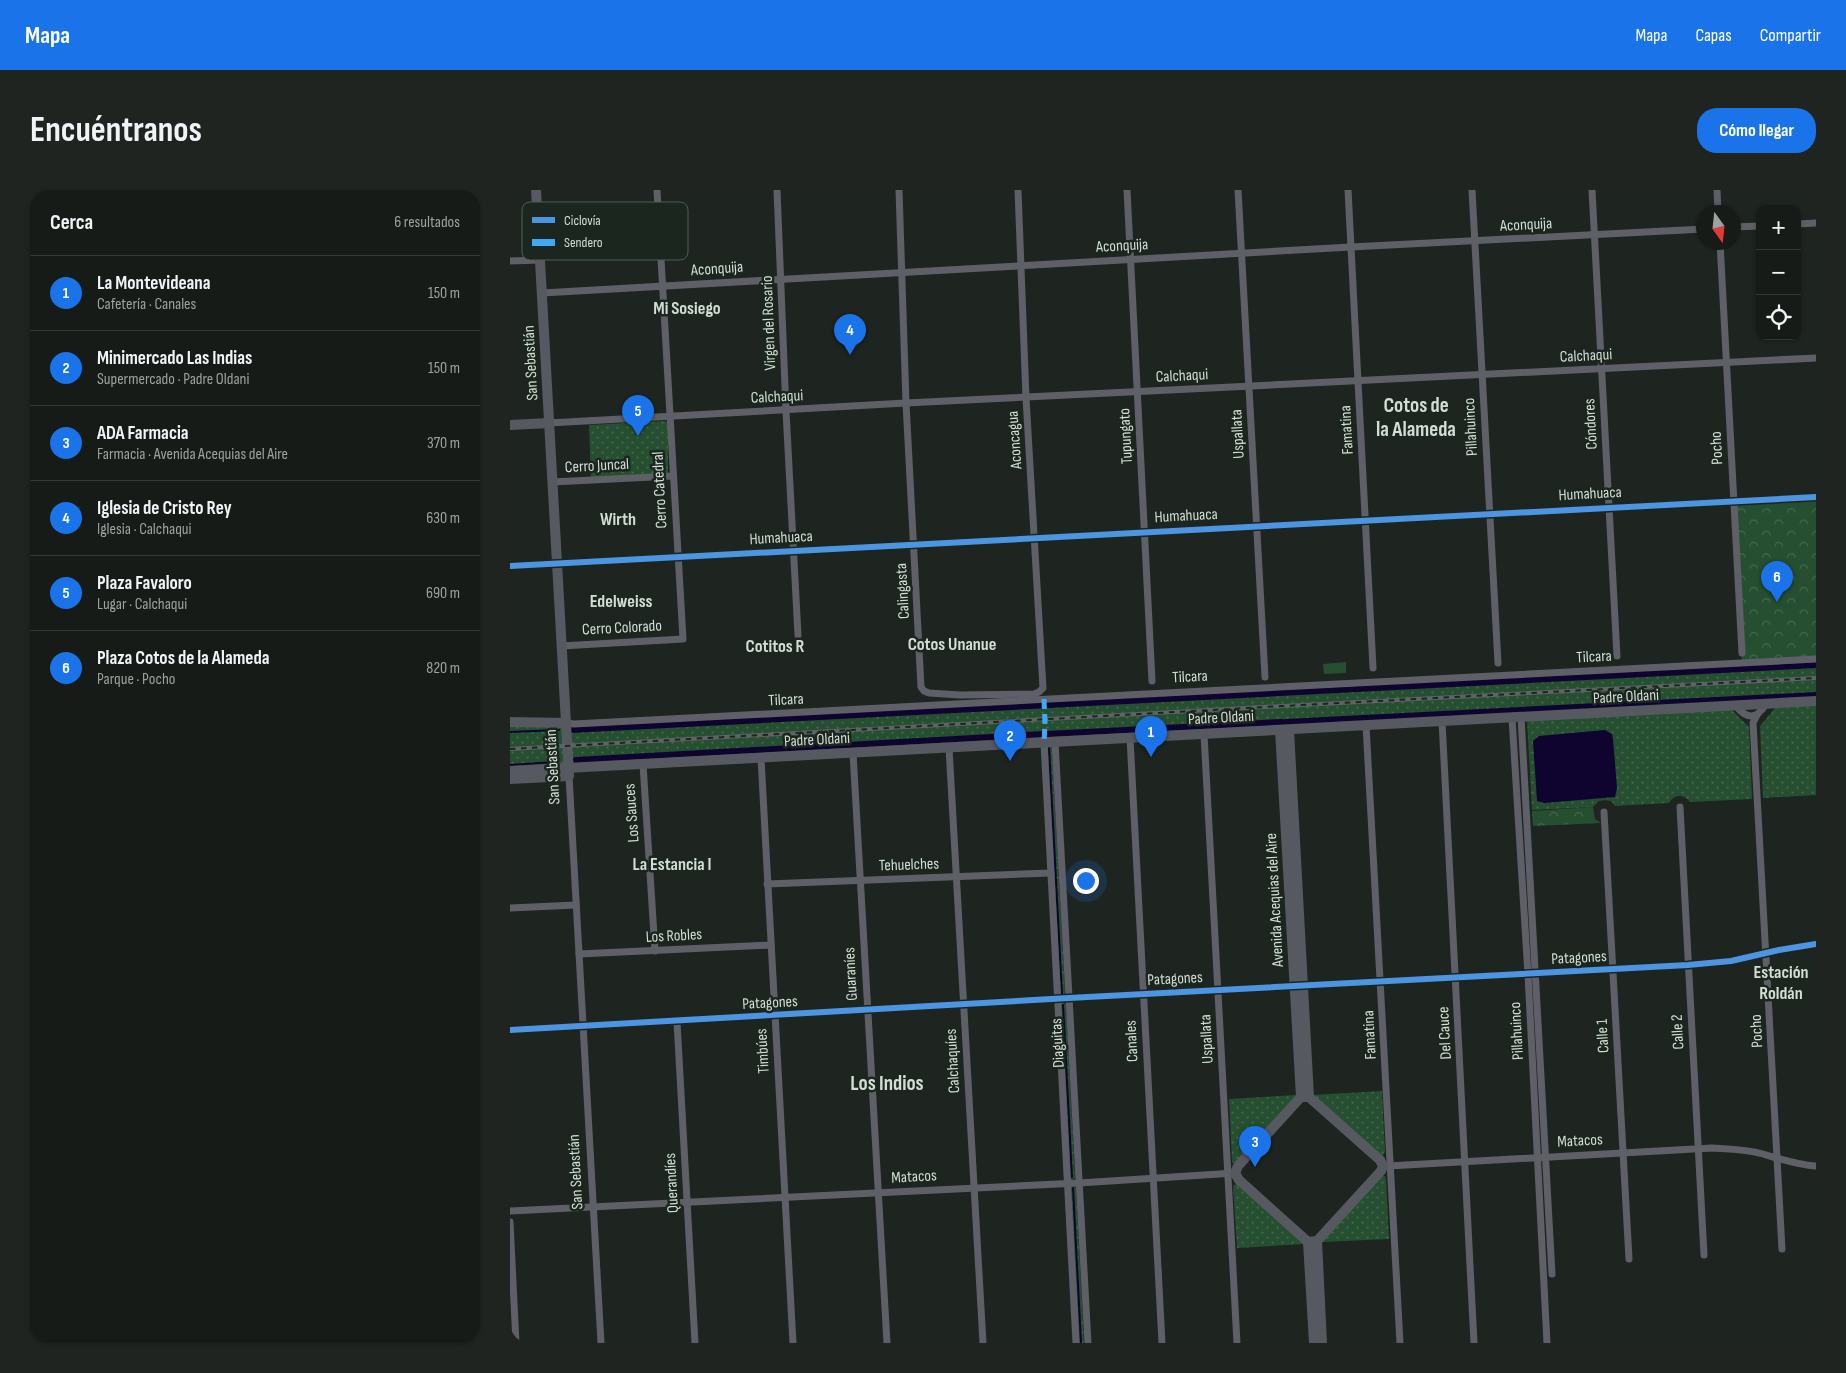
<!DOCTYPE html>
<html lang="es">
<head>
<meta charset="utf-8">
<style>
  :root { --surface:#161b17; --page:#1f2420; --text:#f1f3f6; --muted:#9ea1a1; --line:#353936; --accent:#1a73e8 }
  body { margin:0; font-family:"Sofia Sans Condensed",sans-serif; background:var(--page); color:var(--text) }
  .controls { position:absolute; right:15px; top:15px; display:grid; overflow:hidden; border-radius:10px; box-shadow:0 1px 4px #0004 }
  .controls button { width:45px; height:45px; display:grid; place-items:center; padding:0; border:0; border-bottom:1px solid var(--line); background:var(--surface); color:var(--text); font:25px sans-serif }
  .compass { position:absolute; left:1186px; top:15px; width:45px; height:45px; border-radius:50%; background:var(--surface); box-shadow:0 1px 4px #0004; rotate:165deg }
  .you { position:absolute; left:575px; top:690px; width:18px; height:18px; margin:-12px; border:4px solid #fff; border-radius:50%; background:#1a73e8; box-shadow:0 0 0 8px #1a73e833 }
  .badge { display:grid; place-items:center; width:32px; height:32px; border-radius:50%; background:var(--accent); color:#fff; font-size:16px; font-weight:700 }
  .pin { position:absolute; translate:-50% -41px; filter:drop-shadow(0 1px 2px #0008) }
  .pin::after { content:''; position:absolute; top:26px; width:18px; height:15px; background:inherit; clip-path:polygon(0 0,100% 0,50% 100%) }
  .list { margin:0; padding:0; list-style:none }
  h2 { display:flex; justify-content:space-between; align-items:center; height:65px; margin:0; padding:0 20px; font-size:21px }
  h2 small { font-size:16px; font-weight:400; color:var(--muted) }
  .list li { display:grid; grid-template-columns:32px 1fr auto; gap:15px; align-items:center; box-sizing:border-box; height:75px; padding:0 20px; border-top:1px solid var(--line) }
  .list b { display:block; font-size:19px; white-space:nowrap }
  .list p { margin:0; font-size:16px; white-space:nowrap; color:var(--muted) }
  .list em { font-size:16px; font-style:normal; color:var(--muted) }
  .icon { flex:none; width:28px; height:28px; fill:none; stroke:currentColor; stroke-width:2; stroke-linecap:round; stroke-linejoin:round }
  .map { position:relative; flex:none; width:1306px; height:1153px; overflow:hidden; border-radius:20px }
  header { display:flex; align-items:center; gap:30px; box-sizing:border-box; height:70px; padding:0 25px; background:var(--accent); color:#fff }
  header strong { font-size:24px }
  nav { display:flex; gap:28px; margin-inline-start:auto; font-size:18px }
  .intro { display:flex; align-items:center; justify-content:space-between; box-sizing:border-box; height:120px; padding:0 30px }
  h1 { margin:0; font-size:35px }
  .button { padding:12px 22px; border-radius:20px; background:var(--accent); color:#fff; font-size:18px; font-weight:700 }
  main { display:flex; gap:30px; padding:0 30px }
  aside { flex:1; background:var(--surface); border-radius:20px; box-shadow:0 1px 4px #0004 }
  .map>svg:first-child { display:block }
  .grass { fill:url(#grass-dots) }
  .park { fill:url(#park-crowns) }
  .garden { fill:#254f30 }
  .water { fill:#0f0430 }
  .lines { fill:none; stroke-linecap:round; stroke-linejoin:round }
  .stream { stroke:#0f0430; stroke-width:2 }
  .canal { stroke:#0f0430; stroke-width:6 }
  .street { stroke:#5f5f68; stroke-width:7 }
  .secondary { stroke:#56595f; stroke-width:10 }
  .rail-casing { stroke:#606266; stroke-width:4 }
  .rail { stroke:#1b271e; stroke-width:2; stroke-dasharray:5.5; stroke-linecap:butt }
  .quiet { stroke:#3fa9f5; stroke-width:5; stroke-dasharray:10 5; stroke-linecap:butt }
  .cycleway-casing { stroke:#1b271e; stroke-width:9 }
  .cycleway { stroke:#4d94e3; stroke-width:6 }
  .labels { text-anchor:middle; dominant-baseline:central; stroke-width:5; stroke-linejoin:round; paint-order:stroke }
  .street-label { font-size:16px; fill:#d4dcd5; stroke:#1b271e }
  .neighbourhood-label { font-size:18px; font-weight:bold; fill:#d4dcd5; stroke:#1b271e }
  .district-label { font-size:21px; font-weight:bold; fill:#d4dcd5; stroke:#1b271e }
  .key { fill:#1b271e; stroke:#525d55; stroke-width:1 }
  .key-label { font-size:14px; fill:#d4dcd5 }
</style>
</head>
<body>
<header>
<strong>Mapa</strong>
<nav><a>Mapa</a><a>Capas</a><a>Compartir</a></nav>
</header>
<div class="intro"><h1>Encuéntranos</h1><a class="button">Cómo llegar</a></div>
<main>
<aside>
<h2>Cerca<small>6 resultados</small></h2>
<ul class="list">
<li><span class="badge">1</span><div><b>La Montevideana</b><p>Cafetería · Canales</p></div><em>150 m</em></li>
<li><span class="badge">2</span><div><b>Minimercado Las Indias</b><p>Supermercado · Padre Oldani</p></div><em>150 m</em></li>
<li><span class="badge">3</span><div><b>ADA Farmacia</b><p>Farmacia · Avenida Acequias del Aire</p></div><em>370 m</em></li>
<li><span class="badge">4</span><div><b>Iglesia de Cristo Rey</b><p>Iglesia · Calchaqui</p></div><em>630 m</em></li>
<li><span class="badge">5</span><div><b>Plaza Favaloro</b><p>Lugar · Calchaqui</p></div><em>690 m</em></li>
<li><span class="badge">6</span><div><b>Plaza Cotos de la Alameda</b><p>Parque · Pocho</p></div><em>820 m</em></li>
</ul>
</aside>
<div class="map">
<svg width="1306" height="1153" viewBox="0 0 1306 1153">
  <defs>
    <pattern id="grass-dots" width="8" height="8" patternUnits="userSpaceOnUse" patternTransform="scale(1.25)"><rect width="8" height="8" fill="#254f30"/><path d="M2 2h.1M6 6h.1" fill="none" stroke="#44684d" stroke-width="1.8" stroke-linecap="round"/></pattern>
    <pattern id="park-crowns" width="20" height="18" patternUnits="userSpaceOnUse" patternTransform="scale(1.25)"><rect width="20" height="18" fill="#254f30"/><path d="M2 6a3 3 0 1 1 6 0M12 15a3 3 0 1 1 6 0" fill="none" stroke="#44684d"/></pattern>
  </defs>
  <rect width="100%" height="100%" fill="#1e241f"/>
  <g class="grass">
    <polygon points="155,231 158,233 158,283 81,288 79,235"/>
    <polygon points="1306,469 1306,511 0,581 0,532 44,532"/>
    <polygon points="1306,515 1306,605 1253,608 1250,536 1266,517"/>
    <path d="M 1221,519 L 1239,537 L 1242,609 L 1180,612 C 1174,604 1164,604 1159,613 L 1105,616 L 1101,611 L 1095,610 L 1089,611 L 1083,617 L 1022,620 L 1017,530 Z"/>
    <polygon points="540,556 542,559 555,803 553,806 550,805 536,558"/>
    <polygon points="553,812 556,815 565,988 561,990 560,989 551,813"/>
    <polygon points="872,901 875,962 873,965 869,965 802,905"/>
    <polygon points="787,905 725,974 722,972 719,909"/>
    <polygon points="871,986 875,986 876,989 879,1049 812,1052"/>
    <polygon points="726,994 728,994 795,1054 727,1058 723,996"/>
    <polygon points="561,996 565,997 566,999 574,1153 568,1153"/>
  </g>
  <g class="park">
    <polygon points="1306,307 1306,469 1232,473 1223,310"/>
    <polygon points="1083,617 1085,629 1091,633 1023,636 1022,621"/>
  </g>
  <polygon class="garden" points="836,472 836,483 814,484 813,474"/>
  <polygon class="water" points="1095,540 1102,544 1103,549 1107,598 1105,607 1034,613 1027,611 1023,551 1029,546"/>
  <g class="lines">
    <g class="stream">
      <polyline points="0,542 49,540"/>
      <polyline points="539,558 552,804"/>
      <polyline points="0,575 45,572"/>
      <polyline points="553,815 562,987"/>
      <polyline points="563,998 571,1153"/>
    </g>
    <g class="canal">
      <polyline points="776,532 1306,505"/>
      <polyline points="60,540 1306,475"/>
      <polyline points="537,544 772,532"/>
      <polyline points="66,570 533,544"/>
    </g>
    <g class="street">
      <polyline points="267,0 276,221 288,445"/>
      <polyline points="389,0 396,213 411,497 414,501 419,503 450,505 524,504 529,502 533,498 516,208 508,0"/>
      <polyline points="617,0 642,491"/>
      <polyline points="728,0 755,487"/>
      <polyline points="838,0 863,478"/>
      <polyline points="962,0 988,473"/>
      <polyline points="1082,0 1107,466"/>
      <polyline points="1207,0 1208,22"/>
      <polyline points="1287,34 1306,33"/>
      <polyline points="1224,37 1250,36"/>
      <polyline points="1210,52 1232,463"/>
      <polyline points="0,71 30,70"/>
      <polyline points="32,103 841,57 1194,39"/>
      <polyline points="39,233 396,213 1306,168"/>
      <polyline points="42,292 163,286"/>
      <polyline points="0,376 1306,307"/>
      <polyline points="51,456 173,449 147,0"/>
      <path d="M 1226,516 C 1237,530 1247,529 1256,514"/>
      <polyline points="1247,525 1243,533 1272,1059"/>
      <polyline points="1011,527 1042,1084"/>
      <polyline points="1002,528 1018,785 1037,1153"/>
      <polyline points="932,531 964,1153"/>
      <path d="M 56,533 L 64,534 C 478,513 892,490 1306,469"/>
      <polyline points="856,535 890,1153"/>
      <polyline points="694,544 727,1153"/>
      <polyline points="620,548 652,1153"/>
      <polyline points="545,552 578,1153"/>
      <polyline points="534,553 566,1153"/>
      <polyline points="439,558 473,1153"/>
      <polyline points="343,563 377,1153"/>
      <polyline points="251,568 283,1153"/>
      <polyline points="133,574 145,761"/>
      <polyline points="59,586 91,1153"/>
      <polyline points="1170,617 1194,1065"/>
      <polyline points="1094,622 1119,1069"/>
      <polyline points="257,694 541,683"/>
      <polyline points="0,718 66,715"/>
      <polyline points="69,764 261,755"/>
      <polyline points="167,832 185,1153"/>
      <polyline points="0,840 559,808 1178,775 1221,771 1269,760 1306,754"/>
      <path d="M 878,976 L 1202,958 C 1219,959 1236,959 1253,964 C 1270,969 1287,975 1306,976"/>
      <polyline points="0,1021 569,993 725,983"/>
      <polyline points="0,1032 6,1153"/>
    </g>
    <g class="secondary">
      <polyline points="0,235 39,233"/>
      <polyline points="0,532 56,533"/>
      <polyline points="770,540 791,907"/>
      <polyline points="779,540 799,907 870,970 873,976 871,981 807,1051 798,1052"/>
      <polyline points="0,581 1306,511"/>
      <polyline points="0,589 59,586 26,0"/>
      <polyline points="796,907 791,907 728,976 725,983 729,990 798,1052 804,1153"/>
      <polyline points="807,1051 812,1153"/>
    </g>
    <defs>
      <polyline id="rail" points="0,559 773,516 1306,488"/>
    </defs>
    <use href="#rail" class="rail-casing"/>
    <use href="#rail" class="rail"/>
    <polyline class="quiet" points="534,509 535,533 534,553"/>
    <defs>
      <g id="cycleway">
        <polyline points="0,376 1306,307"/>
        <polyline points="0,840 559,808 1178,775 1221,771 1269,760 1306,754"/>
      </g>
    </defs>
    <use href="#cycleway" class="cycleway-casing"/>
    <use href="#cycleway" class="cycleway"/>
  </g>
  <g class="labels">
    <g class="street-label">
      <text transform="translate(1016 35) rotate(-3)">Aconquija</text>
      <text transform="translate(612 56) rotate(-3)">Aconquija</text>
      <text transform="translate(207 79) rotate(-4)">Aconquija</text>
      <text transform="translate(259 133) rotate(-92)">Virgen del Rosario</text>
      <text transform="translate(1076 166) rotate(-3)">Calchaqui</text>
      <text transform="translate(21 173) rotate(-93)">San Sebastián</text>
      <text transform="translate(672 186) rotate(-3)">Calchaqui</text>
      <text transform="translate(267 207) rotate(-3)">Calchaqui</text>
      <text transform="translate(1081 234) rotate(-93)">Cóndores</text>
      <text transform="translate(961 237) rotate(-93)">Pillahuinco</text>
      <text transform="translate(837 240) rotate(-93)">Famatina</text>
      <text transform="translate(728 244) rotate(-93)">Uspallata</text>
      <text transform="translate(616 246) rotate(-93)">Tupungato</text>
      <text transform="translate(505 250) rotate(-94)">Aconcagua</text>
      <text transform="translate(1207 258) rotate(-93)">Pocho</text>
      <text transform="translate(87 276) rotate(-3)">Cerro Juncal</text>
      <text transform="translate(150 300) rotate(-93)">Cerro Catedral</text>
      <text transform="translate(1080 304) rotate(-3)">Humahuaca</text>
      <text transform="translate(676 326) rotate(-3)">Humahuaca</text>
      <text transform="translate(271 348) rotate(-3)">Humahuaca</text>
      <text transform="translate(393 401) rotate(-93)">Calingasta</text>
      <text transform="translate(112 438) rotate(-3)">Cerro Colorado</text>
      <text transform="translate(1084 467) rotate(-3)">Tilcara</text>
      <text transform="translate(680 487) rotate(-3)">Tilcara</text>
      <text transform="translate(1116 507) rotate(-3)">Padre Oldani</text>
      <text transform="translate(276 510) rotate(-3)">Tilcara</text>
      <text transform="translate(711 528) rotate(-3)">Padre Oldani</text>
      <text transform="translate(307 550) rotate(-3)">Padre Oldani</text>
      <text transform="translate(43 577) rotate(-93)">San Sebastián</text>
      <text transform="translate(122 623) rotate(-94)">Los Sauces</text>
      <text transform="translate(399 675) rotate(-2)">Tehuelches</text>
      <text transform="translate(765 710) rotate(-93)">Avenida Acequias del Aire</text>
      <text transform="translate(164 746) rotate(-3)">Los Robles</text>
      <text transform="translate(1069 768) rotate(-3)">Patagones</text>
      <text transform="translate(341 784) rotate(-93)">Guaraníes</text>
      <text transform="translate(665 789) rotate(-3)">Patagones</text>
      <text transform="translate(260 813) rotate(-3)">Patagones</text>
      <text transform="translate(1007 841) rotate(-93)">Pillahuinco</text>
      <text transform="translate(1247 841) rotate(-93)">Pocho</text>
      <text transform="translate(1168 842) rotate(-93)">Calle 2</text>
      <text transform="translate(935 843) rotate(-93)">Del Cauce</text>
      <text transform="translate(860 845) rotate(-93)">Famatina</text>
      <text transform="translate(1093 846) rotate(-93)">Calle 1</text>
      <text transform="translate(697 849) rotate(-93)">Uspallata</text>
      <text transform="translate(622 851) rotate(-93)">Canales</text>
      <text transform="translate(548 853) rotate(-93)">Diaguitas</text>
      <text transform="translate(253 861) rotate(-93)">Timbúes</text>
      <text transform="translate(443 871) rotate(-93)">Calchaquíes</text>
      <text transform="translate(1070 951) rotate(-3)">Matacos</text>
      <text transform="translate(66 982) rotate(-93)">San Sebastián</text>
      <text transform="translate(404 987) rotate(-3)">Matacos</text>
      <text transform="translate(162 993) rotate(-93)">Querandíes</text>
    </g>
    <g class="neighbourhood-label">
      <text x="177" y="118">Mi Sosiego</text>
      <text x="108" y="329">Wirth</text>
      <text x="111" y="411">Edelweiss</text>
      <text x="442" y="454">Cotos Unanue</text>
      <text x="265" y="456">Cotitos R</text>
      <text x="162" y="674">La Estancia I</text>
      <text x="1271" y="782">Estación<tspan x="1271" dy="21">Roldán</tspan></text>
    </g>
    <g class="district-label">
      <text x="906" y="215">Cotos de<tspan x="906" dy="24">la Alameda</tspan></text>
      <text x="377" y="893">Los Indios</text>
    </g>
  </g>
  <rect x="12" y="12" width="166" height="58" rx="8" class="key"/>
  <rect x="22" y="27" width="23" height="6" fill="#4d94e3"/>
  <rect x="22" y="49" width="23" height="7" fill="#3fa9f5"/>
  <g class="key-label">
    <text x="54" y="35">Ciclovía</text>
    <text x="54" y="57">Sendero</text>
  </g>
</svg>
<div class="controls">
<button>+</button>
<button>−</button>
<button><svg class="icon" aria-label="locate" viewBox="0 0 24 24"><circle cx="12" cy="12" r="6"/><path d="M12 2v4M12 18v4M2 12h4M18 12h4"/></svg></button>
</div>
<svg class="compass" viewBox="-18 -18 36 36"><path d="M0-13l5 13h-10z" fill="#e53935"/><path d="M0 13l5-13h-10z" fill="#9ea1a1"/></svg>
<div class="you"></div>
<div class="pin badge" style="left:641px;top:567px">1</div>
<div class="pin badge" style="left:500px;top:571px">2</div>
<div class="pin badge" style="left:745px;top:977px">3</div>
<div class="pin badge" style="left:340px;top:165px">4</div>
<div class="pin badge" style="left:128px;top:246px">5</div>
<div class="pin badge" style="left:1267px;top:412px">6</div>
</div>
</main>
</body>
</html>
